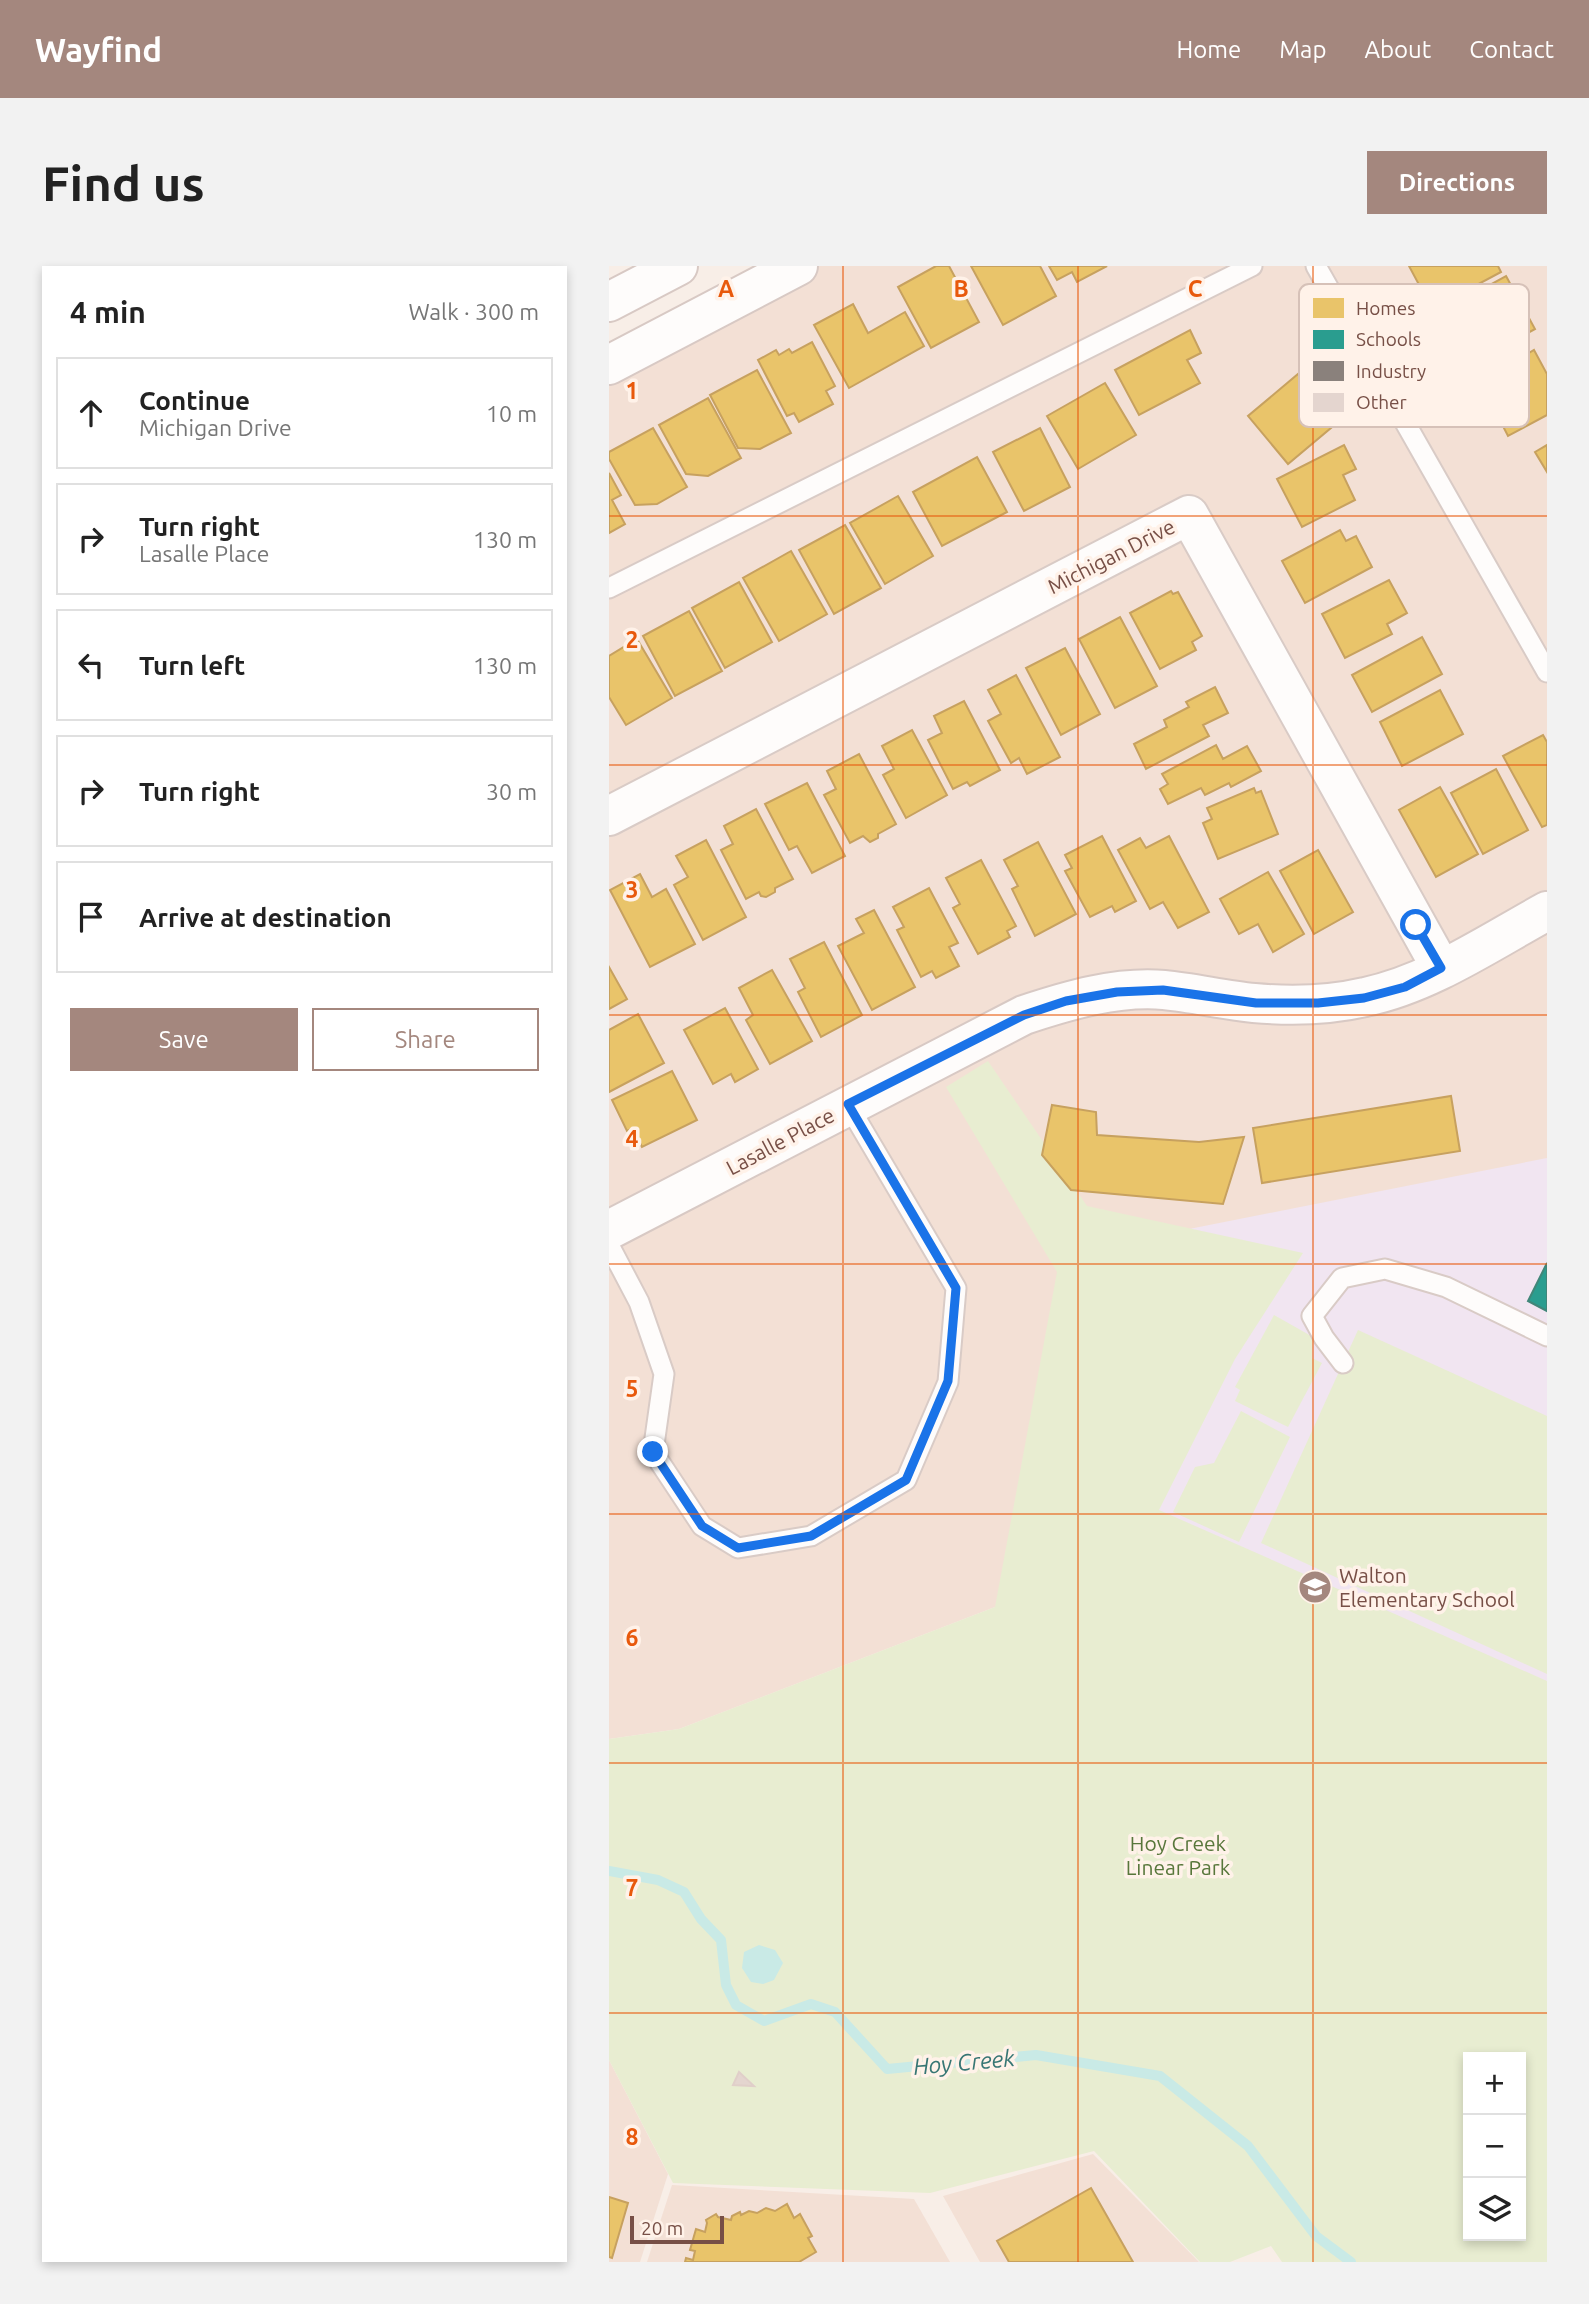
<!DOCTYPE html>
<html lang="en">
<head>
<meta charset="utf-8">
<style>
  :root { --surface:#fff; --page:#f2f2f2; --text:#222; --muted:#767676; --line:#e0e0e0; --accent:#a4877e }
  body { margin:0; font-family:Ubuntu,sans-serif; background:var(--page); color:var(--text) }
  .controls { position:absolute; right:21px; bottom:21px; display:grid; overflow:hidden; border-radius:0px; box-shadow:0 4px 10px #0003 }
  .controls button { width:63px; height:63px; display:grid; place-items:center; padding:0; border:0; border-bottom:2px solid var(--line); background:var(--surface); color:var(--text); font:35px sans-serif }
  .scale { position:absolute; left:21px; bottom:18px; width:94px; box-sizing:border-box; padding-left:7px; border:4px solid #774f46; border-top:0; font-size:19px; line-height:24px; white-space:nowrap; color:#774f46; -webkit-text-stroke:5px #fff2e9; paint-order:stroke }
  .stop { position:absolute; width:21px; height:21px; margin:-16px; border:5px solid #1a73e8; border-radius:50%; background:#fff }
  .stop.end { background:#1a73e8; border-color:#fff; box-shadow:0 2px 7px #0008 }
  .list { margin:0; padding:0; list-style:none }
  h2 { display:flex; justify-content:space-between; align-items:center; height:91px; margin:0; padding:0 28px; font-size:30px }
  h2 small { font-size:23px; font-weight:400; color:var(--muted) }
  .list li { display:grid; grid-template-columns:46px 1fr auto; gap:21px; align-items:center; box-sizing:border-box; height:112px; margin:0 14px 14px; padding:0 14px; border:2px solid var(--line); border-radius:0px }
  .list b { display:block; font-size:26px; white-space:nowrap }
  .list p { margin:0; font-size:23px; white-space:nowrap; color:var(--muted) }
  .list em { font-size:23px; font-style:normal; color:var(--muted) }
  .actions { display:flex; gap:14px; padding:21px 28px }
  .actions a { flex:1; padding:16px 0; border:2px solid var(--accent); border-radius:0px; text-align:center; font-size:24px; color:var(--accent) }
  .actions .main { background:var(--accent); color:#fff }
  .icon { flex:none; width:38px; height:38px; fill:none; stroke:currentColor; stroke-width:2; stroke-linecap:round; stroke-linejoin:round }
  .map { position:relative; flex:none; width:938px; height:1996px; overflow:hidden; border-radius:0px }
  header { display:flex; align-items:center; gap:42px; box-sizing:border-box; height:98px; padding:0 35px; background:var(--accent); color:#fff }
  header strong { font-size:33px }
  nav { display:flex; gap:38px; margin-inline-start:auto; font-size:24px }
  .intro { display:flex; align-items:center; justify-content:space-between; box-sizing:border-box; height:168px; padding:0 42px }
  h1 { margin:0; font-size:49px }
  .button { padding:18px 32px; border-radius:0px; background:var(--accent); color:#fff; font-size:24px; font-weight:700 }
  main { display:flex; gap:42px; padding:0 42px }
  aside { flex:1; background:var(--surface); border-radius:0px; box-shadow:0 4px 10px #0003 }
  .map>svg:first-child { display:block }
  .residential { fill:#f3e0d5 }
  .education { fill:#f1e5f1 }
  .green { fill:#e8edd1; fill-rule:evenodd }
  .water { fill:#c9eae6 }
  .homes { fill:#e9c46a; stroke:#c7a15f; stroke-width:2 }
  .schools { fill:#2a9d8f; stroke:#418679; stroke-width:2 }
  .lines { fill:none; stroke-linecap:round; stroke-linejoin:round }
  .stream { stroke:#c9eae6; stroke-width:10 }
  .building { fill:#e4d5cf; stroke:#e0cfc9; stroke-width:2 }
  .lane-casing { stroke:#d9cbc6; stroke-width:23 }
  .street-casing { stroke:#d9cbc6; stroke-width:42 }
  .secondary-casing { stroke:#d8c9c4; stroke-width:42 }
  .lane { stroke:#fefcfb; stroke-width:19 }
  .street { stroke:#fefcfb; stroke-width:38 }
  .secondary { stroke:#fefcfb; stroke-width:38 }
  .route { stroke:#1a73e8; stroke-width:9 }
  .grid { fill:none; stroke:#e8590c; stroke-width:2; stroke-opacity:0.55 }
  .labels { text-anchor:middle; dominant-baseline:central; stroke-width:7; stroke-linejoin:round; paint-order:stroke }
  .street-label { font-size:21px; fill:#774f46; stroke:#fff2e9 }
  .poi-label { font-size:21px; fill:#774f46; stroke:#fff2e9; text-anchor:start }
  .park-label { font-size:21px; fill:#58773b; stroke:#fff2e9 }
  .water-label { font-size:23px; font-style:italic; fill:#377674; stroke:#fff2e9 }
  .key { fill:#fff2e9; stroke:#d6c1b8; stroke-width:2 }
  .key-label { font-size:19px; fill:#774f46 }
  .grid-label { font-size:23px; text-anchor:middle; font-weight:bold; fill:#e8590c; stroke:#fff2e9; stroke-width:7; stroke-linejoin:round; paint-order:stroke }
</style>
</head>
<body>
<header>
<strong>Wayfind</strong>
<nav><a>Home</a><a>Map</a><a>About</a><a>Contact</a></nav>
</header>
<div class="intro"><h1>Find us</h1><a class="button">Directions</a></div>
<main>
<aside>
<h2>4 min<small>Walk · 300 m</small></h2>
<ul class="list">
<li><svg class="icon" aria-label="ahead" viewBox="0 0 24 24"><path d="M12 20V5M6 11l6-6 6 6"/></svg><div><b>Continue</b><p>Michigan Drive</p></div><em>10 m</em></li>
<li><svg class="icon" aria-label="right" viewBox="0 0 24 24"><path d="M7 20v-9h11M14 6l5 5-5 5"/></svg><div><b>Turn right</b><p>Lasalle Place</p></div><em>130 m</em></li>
<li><svg class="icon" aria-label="left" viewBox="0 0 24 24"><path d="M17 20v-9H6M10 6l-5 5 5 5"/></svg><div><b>Turn left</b></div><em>130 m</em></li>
<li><svg class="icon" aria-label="right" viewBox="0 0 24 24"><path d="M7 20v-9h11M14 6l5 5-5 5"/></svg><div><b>Turn right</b></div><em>30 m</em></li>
<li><svg class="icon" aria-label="arrive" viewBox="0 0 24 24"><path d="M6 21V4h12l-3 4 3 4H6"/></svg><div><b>Arrive at destination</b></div></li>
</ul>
<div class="actions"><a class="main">Save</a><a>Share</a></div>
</aside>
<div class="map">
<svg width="938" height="1996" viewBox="0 0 938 1996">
  <rect width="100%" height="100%" fill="#f8eee7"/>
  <g class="residential">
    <polygon points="188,0 938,0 938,1669 386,1341 70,1463 0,1473 0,98"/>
    <polygon points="0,1794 59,1908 31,1996 0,1996"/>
    <polygon points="484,1888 590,1996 371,1996 334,1930"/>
    <polygon points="63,1919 305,1933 341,1996 38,1996"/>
  </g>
  <polygon class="education" points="938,892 938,1669 539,1341 540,971"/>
  <g class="green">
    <path d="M 379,795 L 478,940 L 694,987 L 626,1093 L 550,1244 L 938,1415 L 938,1996 L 673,1996 L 662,1980 L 621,1996 L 591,1996 L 485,1885 L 321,1927 L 64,1917 L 0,1794 L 0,1473 L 70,1463 L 386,1341 L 448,1006 L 337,821 ZM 859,1791 L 912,1791 L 912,1970 L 859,1970 Z"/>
    <polygon points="665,1049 704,1071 703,1092 713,1097 679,1161 626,1135 631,1124 626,1121"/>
    <polygon points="749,1064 938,1150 938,1408 652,1277"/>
    <polygon points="632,1145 681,1171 630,1276 564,1246 586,1201 605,1197"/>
  </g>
  <polygon class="water" points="150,1679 166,1684 174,1697 165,1714 154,1718 142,1716 133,1702 135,1686"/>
  <g class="homes">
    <polygon points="327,0 340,0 370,56 322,82 289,21"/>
    <polygon points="362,0 431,0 447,30 394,59"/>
    <polygon points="440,0 498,0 468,16 463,6 448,14"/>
    <polygon points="800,0 889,0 892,6 823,43"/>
    <polygon points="897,10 926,63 864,97 835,44"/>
    <polygon points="244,38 259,67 296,46 315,80 240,122 205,59"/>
    <polygon points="581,64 592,87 578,94 591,117 530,149 506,104"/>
    <polygon points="203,76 226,120 217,125 224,138 190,156 185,147 178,150 149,94 167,84 170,89 180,83 183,87"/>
    <polygon points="925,84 938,108 938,149 899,170 880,133 899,123 889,105"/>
    <polygon points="148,104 182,167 151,183 129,182 101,129"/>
    <polygon points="689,108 729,156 679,198 639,150"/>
    <polygon points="496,117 527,169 469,203 438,150"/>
    <polygon points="99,132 132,192 99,210 77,208 50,159"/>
    <polygon points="44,162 78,221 48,238 26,239 0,193 0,186"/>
    <polygon points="431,162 461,221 415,245 384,186"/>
    <polygon points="735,179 747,203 734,209 746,234 693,261 668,213"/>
    <polygon points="938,179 938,206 926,186"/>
    <polygon points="368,191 398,246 333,280 304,226"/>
    <polygon points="0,207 12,229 3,234 16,258 0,267"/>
    <polygon points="289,230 324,290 276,318 241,257"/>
    <polygon points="236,259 272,322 225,348 190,284"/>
    <polygon points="731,264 737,275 747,270 763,301 696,337 673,295"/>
    <polygon points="182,285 218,348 170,375 134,312"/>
    <polygon points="780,314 798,347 778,358 783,368 736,392 713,348"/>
    <polygon points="130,316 163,376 116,402 83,342"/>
    <polygon points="562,325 564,328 569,326 593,370 583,376 587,384 551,403 521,347"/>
    <polygon points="80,345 113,405 66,430 34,370"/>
    <polygon points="511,351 548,420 506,442 470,373"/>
    <polygon points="813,371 833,408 763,446 743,409"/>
    <polygon points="28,373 63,432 17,459 0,431 0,390"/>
    <polygon points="456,382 491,448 452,469 417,402"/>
    <polygon points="407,409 451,491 418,508 410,492 402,497 379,455 392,448 379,424"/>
    <polygon points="606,421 619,447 594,459 600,470 537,503 525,478 558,461 555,454 580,441 577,436"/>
    <polygon points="831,424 854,468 793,500 771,456"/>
    <polygon points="355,435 391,504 361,520 358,516 344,523 319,474 333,467 325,450"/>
    <polygon points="303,464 338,529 297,552 274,509 285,503 273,480"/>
    <polygon points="934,469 938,476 938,559 933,561 894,490"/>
    <polygon points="607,479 614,493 638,480 652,505 622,521 620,517 596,529 592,522 559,538 551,523 559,518 553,508"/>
    <polygon points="250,488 287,558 269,568 269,572 261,576 254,570 241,577 215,529 227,523 218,505"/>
    <polygon points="887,503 919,564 874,588 842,527"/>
    <polygon points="198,517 236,590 203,607 188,580 180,584 156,538"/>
    <polygon points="831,521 869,588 827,611 790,544"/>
    <polygon points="645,522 647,527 652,525 669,568 609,593 594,557 603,553 598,542"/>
    <polygon points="147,543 184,613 166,622 166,626 157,631 152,630 150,626 137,633 112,584 124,578 115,560"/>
    <polygon points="493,570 527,635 506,646 503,640 481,651 456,605 463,602 456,589"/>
    <polygon points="560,570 600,646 569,662 554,636 541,643 509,584 531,572 537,582"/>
    <polygon points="97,574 137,651 94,674 65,619 79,611 67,590"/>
    <polygon points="429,576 467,648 426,670 403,623 409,620 395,594"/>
    <polygon points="709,584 744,646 705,668 671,605"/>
    <polygon points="372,594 407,660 398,665 401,671 369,688 344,642 351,638 337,612"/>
    <polygon points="659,606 695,668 664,686 649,658 630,668 611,633"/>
    <polygon points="31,608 43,631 57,623 86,678 41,701 1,624"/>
    <polygon points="320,622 349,677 340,681 350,700 327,712 323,705 312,711 288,664 295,661 284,641"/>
    <polygon points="265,644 306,721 263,744 229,680 255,667 247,653"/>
    <polygon points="215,676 253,749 212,771 189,726 196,722 181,693"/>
    <polygon points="0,701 18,733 0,743"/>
    <polygon points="163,704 203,775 161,798 137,754 144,749 130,722"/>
    <polygon points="116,742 149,803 126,816 122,808 104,818 75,764"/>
    <polygon points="29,748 55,797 0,826 0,764"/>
    <polygon points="63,805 88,854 33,881 24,862 18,865 3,834"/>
    <polygon points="842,830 851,885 653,917 644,862"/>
    <polygon points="443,839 487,846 488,869 590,876 635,871 614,938 462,924 433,889"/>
    <polygon points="482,1922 524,1996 400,1996 388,1975"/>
    <polygon points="0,1931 19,1937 3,1992 0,1991"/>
    <polygon points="178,1938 185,1952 191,1948 203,1970 199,1972 207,1986 190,1996 76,1996 77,1992 84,1994 86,1985 81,1984 87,1963 96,1966 98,1957 97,1954 107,1948 109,1951 122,1954 123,1950 131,1946 132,1949 140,1945 148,1947 157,1942 166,1945"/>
  </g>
  <polygon class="schools" points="938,997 938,1045 919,1035"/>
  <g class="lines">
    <polyline class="stream" points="0,1605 49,1614 75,1626 92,1653 112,1674 117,1719 127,1739 155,1755 202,1738 226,1746 278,1803 427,1789 551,1810 639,1880 707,1970 742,1996"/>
  </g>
  <polygon class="building" points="130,1806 145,1820 124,1819"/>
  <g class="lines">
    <defs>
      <g id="lane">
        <polyline points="707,0 938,406"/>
        <polyline points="0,322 643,0"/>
        <polyline points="0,979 30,1036 55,1108 44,1186 93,1260 129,1282 202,1270 297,1214 339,1116 347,1022 239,839"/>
        <polyline points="734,1097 715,1072 703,1050 733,1012 776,1003 837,1021 938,1070"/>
      </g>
      <polyline id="street" points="0,550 580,249 832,702"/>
      <g id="secondary">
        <polyline points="0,36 69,0"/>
        <polyline points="0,99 189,0"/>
        <path d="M 0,964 L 415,749 C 460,734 508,720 555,724 C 585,727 615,734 645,737 C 680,740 722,739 756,731 C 820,718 881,676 938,645"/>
      </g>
    </defs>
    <use href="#lane" class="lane-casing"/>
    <use href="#street" class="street-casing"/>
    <use href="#secondary" class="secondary-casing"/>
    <use href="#lane" class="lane"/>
    <use href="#street" class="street"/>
    <use href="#secondary" class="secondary"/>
  </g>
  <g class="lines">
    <polyline class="route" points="44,1186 93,1260 129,1282 202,1270 297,1214 339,1115 347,1022 239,838 415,749 457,735 508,726 554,724 647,737 709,737 755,732 796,721 832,702 807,659"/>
  </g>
  <path class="grid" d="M 234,0 L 234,1996M 469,0 L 469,1996M 704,0 L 704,1996M 0,250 L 938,250M 0,499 L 938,499M 0,749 L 938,749M 0,998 L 938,998M 0,1248 L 938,1248M 0,1497 L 938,1497M 0,1747 L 938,1747"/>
  <defs>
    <symbol id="school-disc" viewBox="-11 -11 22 22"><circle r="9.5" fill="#a4877e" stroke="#fff2e9"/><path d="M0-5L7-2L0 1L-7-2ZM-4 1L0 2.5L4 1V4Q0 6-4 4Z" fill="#fff"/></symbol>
  </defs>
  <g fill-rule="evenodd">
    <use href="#school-disc" x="687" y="1302" width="38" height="38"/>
  </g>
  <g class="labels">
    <g class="street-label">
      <text transform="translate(502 290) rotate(-27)">Michigan Drive</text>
      <text transform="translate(171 875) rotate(-28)">Lasalle Place</text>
    </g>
    <g class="poi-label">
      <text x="730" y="1309">Walton<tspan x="730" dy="24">Elementary School</tspan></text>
    </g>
    <g class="park-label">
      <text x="569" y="1577">Hoy Creek<tspan x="569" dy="24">Linear Park</tspan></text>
    </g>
    <g class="water-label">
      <text transform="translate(355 1796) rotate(-5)">Hoy Creek</text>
    </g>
  </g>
  <rect x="690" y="18" width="230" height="143" rx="10" class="key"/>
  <rect x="704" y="32" width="31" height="20" fill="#e9c46a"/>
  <rect x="704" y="64" width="31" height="19" fill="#2a9d8f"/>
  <rect x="704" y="95" width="31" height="20" fill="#8a817c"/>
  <rect x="704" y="127" width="31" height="19" fill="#e4d5cf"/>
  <g class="key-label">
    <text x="747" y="49">Homes</text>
    <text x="747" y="80">Schools</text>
    <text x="747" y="112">Industry</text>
    <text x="747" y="143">Other</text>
  </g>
  <g class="grid-label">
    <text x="117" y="31">A</text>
    <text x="352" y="31">B</text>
    <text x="586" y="31">C</text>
    <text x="23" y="133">1</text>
    <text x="23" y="382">2</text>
    <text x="23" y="632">3</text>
    <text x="23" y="881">4</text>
    <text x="23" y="1131">5</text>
    <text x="23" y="1380">6</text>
    <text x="23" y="1630">7</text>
    <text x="23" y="1879">8</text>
  </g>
</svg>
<div class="controls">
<button>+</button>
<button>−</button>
<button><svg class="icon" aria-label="layers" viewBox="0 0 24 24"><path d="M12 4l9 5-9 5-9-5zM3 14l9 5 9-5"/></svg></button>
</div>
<div class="scale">20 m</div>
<div class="stop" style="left:807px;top:659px"></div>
<div class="stop end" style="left:44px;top:1186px"></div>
</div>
</main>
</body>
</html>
